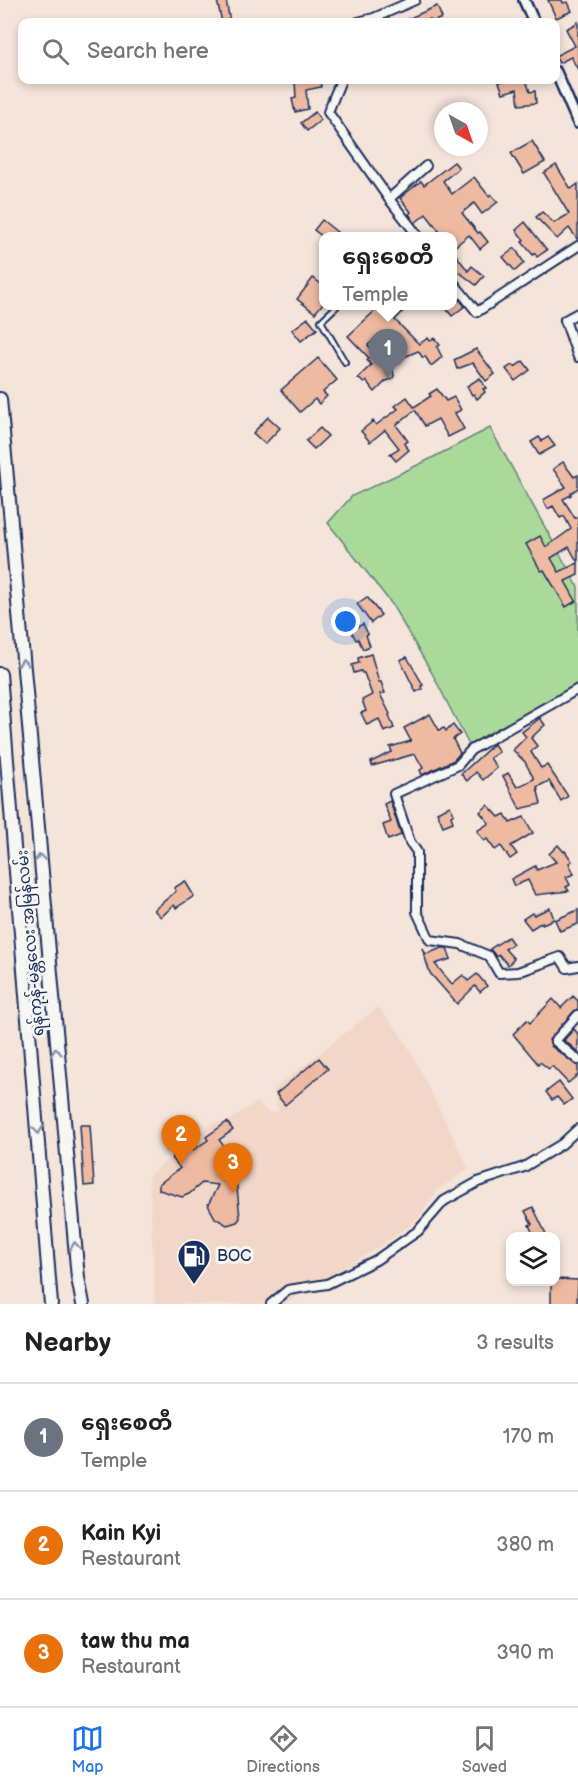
<!DOCTYPE html>
<html lang="en">
<head>
<meta charset="utf-8">
<style>
  :root { --surface:#fff; --page:#f6f6f6; --text:#202124; --muted:#757577; --line:#e0e0e0; --accent:#1a73e8 }
  body { margin:0; font-family:"Balsamiq Sans","Noto Sans Myanmar",sans-serif; background:var(--page); color:var(--text) }
  .controls { position:absolute; right:18px; bottom:18px; display:grid; overflow:hidden; border-radius:12px; box-shadow:0 3px 9px #0003 }
  .controls button { width:54px; height:54px; display:grid; place-items:center; padding:0; border:0; border-bottom:2px solid var(--line); background:var(--surface); color:var(--text); font:30px sans-serif }
  .compass { position:absolute; left:434px; top:102px; width:54px; height:54px; border-radius:50%; background:var(--surface); box-shadow:0 3px 9px #0003; rotate:140deg }
  .you { position:absolute; left:346px; top:622px; width:21px; height:21px; margin:-15px; border:4px solid #fff; border-radius:50%; background:#1a73e8; box-shadow:0 0 0 9px #1a73e833 }
  .badge { display:grid; place-items:center; width:39px; height:39px; border-radius:50%; background:var(--accent); color:#fff; font-size:20px; font-weight:700 }
  .pin { position:absolute; translate:-50% -50px; filter:drop-shadow(0 2px 3px #0008) }
  .pin::after { content:''; position:absolute; top:32px; width:21px; height:18px; background:inherit; clip-path:polygon(0 0,100% 0,50% 100%) }
  .popup { position:absolute; left:319px; top:232px; width:138px; height:78px; box-sizing:border-box; display:grid; place-content:center; border-radius:12px; background:var(--surface); filter:drop-shadow(0 2px 4px #0005); font-size:20px; white-space:nowrap; color:var(--muted) }
  .popup b { font-size:22px; color:var(--text) }
  .popup::after { content:''; position:absolute; left:50%; top:100%; margin-left:-12px; border:12px solid transparent; border-top-color:var(--surface) }
  .list { margin:0; padding:0; list-style:none }
  h2 { display:flex; justify-content:space-between; align-items:center; height:78px; margin:0; padding:0 24px; font-size:26px }
  h2 small { font-size:20px; font-weight:400; color:var(--muted) }
  .list li { display:grid; grid-template-columns:39px 1fr auto; gap:18px; align-items:center; box-sizing:border-box; height:108px; padding:0 24px; border-top:2px solid var(--line) }
  .list b { display:block; font-size:22px; white-space:nowrap }
  .list p { margin:0; font-size:20px; white-space:nowrap; color:var(--muted) }
  .list em { font-size:20px; font-style:normal; color:var(--muted) }
  .icon { flex:none; width:33px; height:33px; fill:none; stroke:currentColor; stroke-width:2; stroke-linecap:round; stroke-linejoin:round }
  .map { position:relative; flex:none; width:578px; height:1304px; overflow:hidden }
  .search { position:absolute; background:var(--surface); box-shadow:0 3px 9px #0003; left:18px; right:18px; top:18px; height:66px; display:flex; align-items:center; gap:15px; box-sizing:border-box; padding:0 21px; border-radius:12px; color:var(--muted); font-size:22px }
  .sheet { height:402px; background:var(--surface) }
  nav { display:flex; justify-content:space-around; align-items:center; box-sizing:border-box; height:84px; border-top:2px solid var(--line); background:var(--surface); font-size:16px; color:var(--muted) }
  nav a { display:grid; justify-items:center; gap:3px }
  nav .on { color:var(--accent) }
  .map>svg:first-child { display:block }
  .built { fill:#f2d7c9 }
  .green { fill:#aad999; stroke:#62847c; stroke-width:1.5 }
  .building { fill:#eebaa1; stroke:#1b2f5e; stroke-width:1.5; fill-rule:evenodd }
  .lines { fill:none; stroke-linecap:round; stroke-linejoin:round }
  .service-casing { stroke:#1b2f5e; stroke-width:8 }
  .minor-casing { stroke:#1b2f5e; stroke-width:12 }
  .tertiary-casing { stroke:#1b2f5e; stroke-width:14 }
  .trunk-casing { stroke:#1b2f5e; stroke-width:16 }
  .service { stroke:#f6f6f2; stroke-width:4 }
  .minor { stroke:#f6f6f2; stroke-width:8 }
  .tertiary { stroke:#f6f6f2; stroke-width:9 }
  .trunk { stroke:#f6f6f2; stroke-width:12 }
  .oneway { stroke:#8892a8 }
  .labels { text-anchor:middle; dominant-baseline:central; stroke-width:6; stroke-linejoin:round; paint-order:stroke }
  .street-label { font-size:16px; fill:#1b2f5e; stroke:#f6f6f2 }
  .poi-label { font-size:16px; fill:#1b2f5e; stroke:#f6f6f2; text-anchor:start }
</style>
</head>
<body>
<div class="map">
<svg width="578" height="1304" viewBox="0 0 578 1304">
  <rect width="100%" height="100%" fill="#f4e4da"/>
  <filter id="ink" filterUnits="userSpaceOnUse"><feTurbulence type="fractalNoise" baseFrequency=".0167" numOctaves="2"/><feDisplacementMap in="SourceGraphic" scale="12" xChannelSelector="R" yChannelSelector="G"/><feConvolveMatrix kernelMatrix="1 2 1 2 8 2 1 2 1" color-interpolation-filters="sRGB"/></filter>
  <g filter="url(#ink)">
    <polygon class="built" points="378,1007 397,1030 410,1050 468,1167 467,1170 438,1190 418,1219 410,1225 379,1247 285,1304 155,1304 149,1176 186,1143 213,1123 227,1122 256,1102 269,1113 278,1111 274,1089"/>
    <polygon class="green" points="490,428 578,587 578,684 469,745 432,673 391,603 328,523 352,496 422,463"/>
    <g class="building">
      <polygon points="226,0 230,22 222,22 217,1"/>
      <polygon points="548,0 562,0 563,3 568,2 572,11 556,18"/>
      <polygon points="437,6 442,18 432,22 430,19 423,22 401,22"/>
      <polygon points="578,22 578,70 571,57 559,63 555,56 575,46 566,29"/>
      <polygon points="320,80 321,87 306,90 308,109 295,112 292,99 296,98 295,81"/>
      <polygon points="507,80 526,80 530,92 535,91 536,103 519,105 517,89 503,93 499,82"/>
      <polygon points="315,112 321,120 307,131 301,123"/>
      <polygon points="532,141 545,162 524,174 511,153"/>
      <polygon points="454,162 459,168 443,181 452,194 474,177 489,196 491,194 498,202 482,214 474,203 462,213 478,233 480,232 488,242 480,249 469,235 453,248 453,237 432,237 439,231 426,214 415,223 409,214 411,212 400,198 421,181 424,185"/>
      <polygon points="556,165 571,189 578,184 578,240 569,228 557,239 536,217 542,212 554,223 569,214 544,173"/>
      <polygon points="322,220 337,232 333,237 323,237 314,230"/>
      <polygon points="525,222 547,250 537,257 535,253 533,255 522,242 524,240 516,230"/>
      <polygon points="515,248 524,263 515,271 503,257"/>
      <polygon points="453,251 468,271 472,266 484,276 476,285 459,272 457,274 453,267"/>
      <polygon points="313,278 324,286 324,302 315,313 297,299"/>
      <polygon points="455,295 465,306 452,316 444,306 453,306 453,297"/>
      <polygon points="380,306 408,306 395,320 419,344 428,338 430,341 434,338 440,345 437,347 442,357 431,366 425,356 423,358 418,351 402,358 382,332 368,345 385,367 393,370 394,376 392,379 386,381 375,392 366,381 364,383 358,378 371,365 367,360 369,358 348,336"/>
      <polygon points="308,318 317,329 301,341 292,330"/>
      <polygon points="476,349 495,374 486,381 473,363 457,369 454,360"/>
      <polygon points="318,358 337,380 323,392 327,396 319,404 315,399 300,412 281,390"/>
      <polygon points="523,361 530,370 515,381 506,369 512,365 515,367"/>
      <polygon points="480,378 486,388 483,389 485,392 477,399 474,394 472,395 467,386"/>
      <polygon points="437,389 446,401 454,397 461,410 455,413 464,429 448,437 438,419 425,426 415,410 396,425 408,441 404,444 409,450 396,461 390,454 399,448 385,430 370,442 361,431 373,421 376,425 398,409 395,406 407,397 414,407 431,396 429,394"/>
      <polygon points="268,417 280,428 265,444 253,433"/>
      <polygon points="320,428 328,436 314,449 306,441"/>
      <polygon points="539,437 542,441 548,437 555,446 539,455 531,442"/>
      <path d="M 563,462 L 574,477 L 578,475 L 578,488 L 571,493 L 571,495 L 563,499 L 575,518 L 578,517 L 578,575 L 565,581 L 576,601 L 566,607 L 544,570 L 541,571 L 526,544 L 540,536 L 546,547 L 571,529 L 564,516 L 560,518 L 553,506 L 548,509 L 543,500 L 566,487 L 553,469 ZM 569,547 L 578,563 L 559,572 L 551,558 Z"/>
      <polygon points="367,597 381,615 371,623 357,604"/>
      <polygon points="363,624 368,634 366,635 370,646 363,649 358,639 356,640 351,630"/>
      <polygon points="371,654 379,682 381,682 385,693 380,694 390,714 389,715 394,728 384,732 379,719 367,725 361,713 366,711 362,700 372,695 364,673 362,673 361,671 354,673 352,665 359,663 358,658"/>
      <polygon points="407,657 423,685 421,686 422,689 416,692 400,660"/>
      <polygon points="430,714 439,730 444,728 446,731 453,725 460,734 453,739 460,753 454,760 422,775 420,770 423,768 415,754 372,766 371,762 392,752 390,747 411,741 404,728"/>
      <polygon points="540,718 545,725 531,738 537,746 531,752 541,768 547,765 568,796 561,801 549,781 537,787 541,804 520,809 503,776 508,773 517,787 534,779 525,762 513,750 526,737 522,732"/>
      <polygon points="494,744 499,752 490,758 497,768 483,780 476,772 467,781 461,774"/>
      <polygon points="390,801 401,835 388,840 383,825 391,822 384,804"/>
      <polygon points="488,805 499,817 505,814 510,823 524,817 533,833 511,846 517,854 510,859 501,846 495,850 487,839 484,841 477,831 489,823 480,812"/>
      <polygon points="450,806 454,814 451,816 453,822 443,826 437,812"/>
      <polygon points="558,845 564,852 565,851 572,861 569,863 574,874 566,877 570,885 566,887 569,891 535,895 528,880 514,886 511,879 535,866 537,870 556,862 549,854"/>
      <polygon points="185,881 194,896 176,908 174,905 161,917 154,910 176,891 174,888"/>
      <polygon points="550,908 554,919 542,924 542,922 531,929 523,919 532,913 534,915"/>
      <polygon points="578,910 578,924 560,931 555,920"/>
      <polygon points="508,937 513,944 505,949 514,959 508,965 499,955 496,957 490,949"/>
      <polygon points="422,948 426,954 442,948 447,948 451,959 435,964 452,984 463,975 468,981 477,974 487,986 480,992 475,986 457,1004 430,973"/>
      <polygon points="573,996 578,1001 578,1009 574,1011 549,1040 551,1046 578,1066 578,1075 568,1083 552,1066 549,1069 540,1062 538,1064 513,1034 527,1020 530,1023 553,999 561,1008"/>
      <polygon points="574,1029 578,1034 578,1052 564,1040"/>
      <polygon points="319,1058 328,1069 285,1105 276,1094"/>
      <polygon points="559,1082 572,1099 564,1105 557,1097 552,1100 546,1092"/>
      <polygon points="227,1122 233,1130 219,1140 234,1158 240,1218 237,1222 227,1225 215,1218 208,1205 218,1185 202,1183 189,1194 182,1197 159,1190 159,1184 180,1168 172,1158 190,1145 193,1150 208,1140 206,1137"/>
      <polygon points="80,1125 90,1125 94,1185 84,1186"/>
      <polygon points="533,1207 546,1234 540,1236 534,1236 529,1225 532,1224 525,1211"/>
      <polygon points="555,1279 578,1280 577,1304 551,1304 551,1281 555,1281"/>
    </g>
    <g class="lines">
      <defs>
        <polyline id="service" points="337,306 321,321 345,362"/>
        <g id="minor">
          <polyline points="358,22 374,18 415,0"/>
          <polyline points="341,80 328,112 389,199 418,236"/>
          <polyline points="389,199 426,166"/>
          <polyline points="452,281 477,312 578,246"/>
          <polyline points="578,313 565,320 578,357"/>
          <polyline points="578,689 471,750 458,765 394,794 410,842 417,852 417,912 430,940 460,944 489,956 499,973 518,972 560,957 567,968 578,966"/>
          <polyline points="578,1015 555,1041 578,1060"/>
          <polyline points="271,1304 288,1290 327,1284 376,1260 418,1231 444,1201 478,1182 524,1167 562,1144 578,1129"/>
        </g>
        <g id="tertiary">
          <polyline points="524,0 534,22"/>
          <polyline points="556,72 578,123"/>
        </g>
        <g id="trunk">
          <polyline points="0,399 78,1278 83,1304"/>
          <polyline points="0,674 51,1304"/>
        </g>
      </defs>
      <use href="#service" class="service-casing"/>
      <use href="#minor" class="minor-casing"/>
      <use href="#tertiary" class="tertiary-casing"/>
      <use href="#trunk" class="trunk-casing"/>
      <use href="#service" class="service"/>
      <use href="#minor" class="minor"/>
      <use href="#tertiary" class="tertiary"/>
      <use href="#trunk" class="trunk"/>
    </g>
    <defs><path id="oneway-chevron" d="M-2-3.5L2.5 0L-2 3.5" fill="none" stroke-width="1.6" stroke-linecap="round" stroke-linejoin="round" transform="scale(1.5)"/></defs>
    <g class="oneway">
      <use href="#oneway-chevron" transform="translate(23 663) rotate(-95)"/>
      <use href="#oneway-chevron" transform="translate(40 858) rotate(-95)"/>
      <use href="#oneway-chevron" transform="translate(56 1052) rotate(-95)"/>
      <use href="#oneway-chevron" transform="translate(38 1130) rotate(85)"/>
      <use href="#oneway-chevron" transform="translate(75 1246) rotate(-95)"/>
    </g>
  </g>
  <defs>
    <symbol id="fuel-pin" viewBox="-11 -11 22 30"><path d="M0 17L-7.5 6A9.5 9.5 0 1 1 7.5 6Z" fill="#1b2f5e" stroke="#f6f6f2"/><path d="M-5.5-6h7V0h2V4h1.3V-2.5L3-4.5l.8-.8L6-3V5H2.5V1h-1V6h-7ZM-4.2-4.7v3.2H.2V-4.7Z" fill="#fff"/></symbol>
  </defs>
  <g fill-rule="evenodd">
    <use href="#fuel-pin" x="175" y="1237" width="38" height="52"/>
  </g>
  <g class="labels">
    <g class="street-label">
      <text transform="translate(31 943) rotate(-95)">ရန်ကုန်-မန္တလေး အမြန်လမ်း</text>
    </g>
    <g class="poi-label">
      <text x="217" y="1256">BOC</text>
    </g>
  </g>
</svg>
<div class="controls">
<button><svg class="icon" aria-label="layers" viewBox="0 0 24 24"><path d="M12 4l9 5-9 5-9-5zM3 14l9 5 9-5"/></svg></button>
</div>
<svg class="compass" viewBox="-18 -18 36 36"><path d="M0-13l5 13h-10z" fill="#e53935"/><path d="M0 13l5-13h-10z" fill="#757577"/></svg>
<div class="you"></div>
<div class="pin badge" style="left:388px;top:379px;background:#6b7280">1</div>
<div class="popup"><b>ရှေးစေတီ</b>Temple</div>
<div class="pin badge" style="left:181px;top:1165px;background:#e8710a">2</div>
<div class="pin badge" style="left:233px;top:1193px;background:#e8710a">3</div>
<div class="search"><svg class="icon" aria-label="search" viewBox="0 0 24 24"><circle cx="10" cy="10" r="6"/><path d="M15 15l6 6"/></svg>Search here</div>
</div>
<section class="sheet">
<h2>Nearby<small>3 results</small></h2>
<ul class="list">
<li><span class="badge" style="background:#6b7280">1</span><div><b>ရှေးစေတီ</b><p>Temple</p></div><em>170 m</em></li>
<li><span class="badge" style="background:#e8710a">2</span><div><b>Kain Kyi</b><p>Restaurant</p></div><em>380 m</em></li>
<li><span class="badge" style="background:#e8710a">3</span><div><b>taw thu ma</b><p>Restaurant</p></div><em>390 m</em></li>
</ul>
</section>
<nav>
<a class="on"><svg class="icon" aria-label="map" viewBox="0 0 24 24"><path d="M3 6l6-2 6 2 6-2v14l-6 2-6-2-6 2zM9 4v14M15 6v14"/></svg>Map</a>
<a><svg class="icon" aria-label="directions" viewBox="0 0 24 24"><path d="M12 3l9 9-9 9-9-9zM9 14v-3h6M13 9l2 2-2 2"/></svg>Directions</a>
<a><svg class="icon" aria-label="saved" viewBox="0 0 24 24"><path d="M7 4h10v16l-5-4-5 4z"/></svg>Saved</a>
</nav>
</body>
</html>
